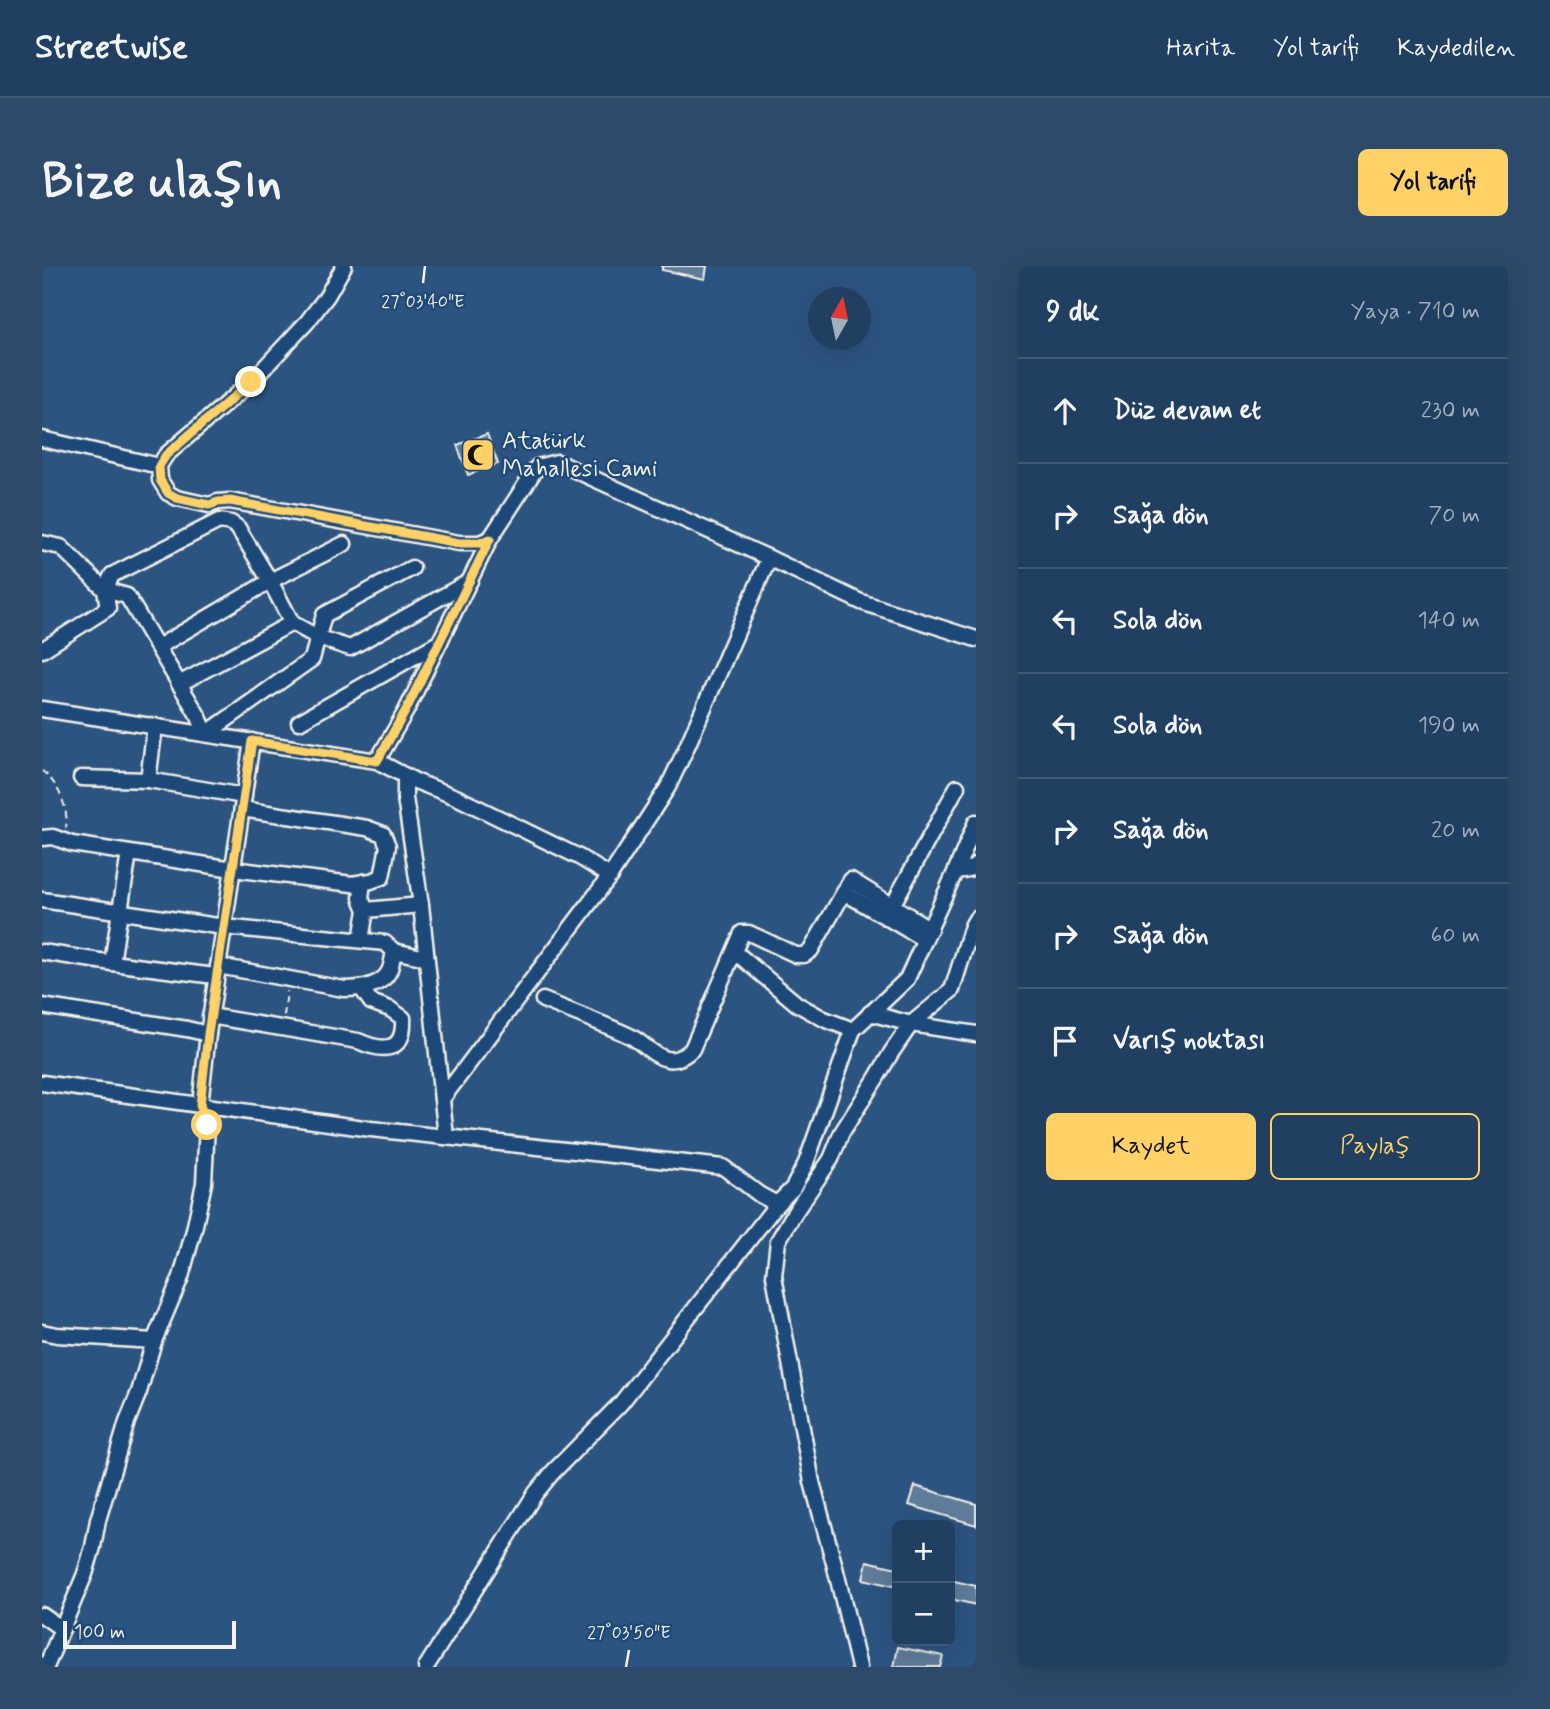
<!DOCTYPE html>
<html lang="tr">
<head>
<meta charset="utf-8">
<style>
  :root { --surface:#213f61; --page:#2d4a6a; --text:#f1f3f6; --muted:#a2afbd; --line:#3e5876; --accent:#ffd166 }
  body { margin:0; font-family:Mynerve,sans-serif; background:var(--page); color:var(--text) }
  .controls { position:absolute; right:21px; bottom:21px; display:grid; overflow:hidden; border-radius:10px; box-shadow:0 7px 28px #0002 }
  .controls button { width:63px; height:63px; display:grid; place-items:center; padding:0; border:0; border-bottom:2px solid var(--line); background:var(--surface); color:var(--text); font:35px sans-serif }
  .compass { position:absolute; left:766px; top:21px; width:63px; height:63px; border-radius:50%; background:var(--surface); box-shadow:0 7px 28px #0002; rotate:9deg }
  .scale { position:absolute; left:21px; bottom:18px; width:173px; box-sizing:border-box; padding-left:7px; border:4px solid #f4f1e8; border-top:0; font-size:19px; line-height:24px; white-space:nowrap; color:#f4f1e8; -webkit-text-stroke:5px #1f4a7a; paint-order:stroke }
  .stop { position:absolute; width:21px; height:21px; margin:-16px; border:5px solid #ffd166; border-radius:50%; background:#fff }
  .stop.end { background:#ffd166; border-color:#fff; box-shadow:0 2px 7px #0008 }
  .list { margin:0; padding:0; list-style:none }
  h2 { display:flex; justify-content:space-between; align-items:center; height:91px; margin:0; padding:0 28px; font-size:30px }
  h2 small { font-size:23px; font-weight:400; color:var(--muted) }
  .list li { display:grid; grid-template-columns:46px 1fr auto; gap:21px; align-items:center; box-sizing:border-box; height:105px; padding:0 28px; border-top:2px solid var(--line) }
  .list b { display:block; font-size:26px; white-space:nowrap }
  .list em { font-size:23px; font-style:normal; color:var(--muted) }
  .actions { display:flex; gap:14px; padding:21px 28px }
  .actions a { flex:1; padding:16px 0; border:2px solid var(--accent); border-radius:10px; text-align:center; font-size:24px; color:var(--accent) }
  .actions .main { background:var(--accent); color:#111 }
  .icon { flex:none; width:38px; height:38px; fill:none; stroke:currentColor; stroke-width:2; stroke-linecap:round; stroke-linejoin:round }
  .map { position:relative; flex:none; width:934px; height:1401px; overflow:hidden; border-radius:10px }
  header { display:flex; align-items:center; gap:42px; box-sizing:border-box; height:98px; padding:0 35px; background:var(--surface); border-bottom:2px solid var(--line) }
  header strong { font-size:33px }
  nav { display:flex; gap:38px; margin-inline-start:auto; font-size:24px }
  .intro { display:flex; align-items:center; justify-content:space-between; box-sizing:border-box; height:168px; padding:0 42px }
  h1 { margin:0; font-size:49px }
  .button { padding:18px 32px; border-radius:10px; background:var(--accent); color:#111; font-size:24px; font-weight:700 }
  main { display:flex; gap:42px; padding:0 42px }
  aside { flex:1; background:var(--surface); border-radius:10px; box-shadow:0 7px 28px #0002 }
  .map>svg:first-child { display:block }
  .building { fill:#5e7b9a; stroke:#f4f1e8; stroke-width:2 }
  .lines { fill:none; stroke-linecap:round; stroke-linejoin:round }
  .minor-casing { stroke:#f4f1e8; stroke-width:19 }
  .path { stroke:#f4f1e8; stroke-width:2; stroke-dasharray:7 5; stroke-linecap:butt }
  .minor { stroke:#1f4a7a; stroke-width:14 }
  .route { stroke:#ffd166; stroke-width:9 }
  .ticks { fill:none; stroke:#f4f1e8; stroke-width:2.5 }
  .labels { text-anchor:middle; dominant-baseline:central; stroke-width:5; stroke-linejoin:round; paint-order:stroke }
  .poi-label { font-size:24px; fill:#f4f1e8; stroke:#1f4a7a; text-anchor:start }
  .ticks-label { font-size:18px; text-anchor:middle; fill:#f4f1e8; stroke:#1f4a7a; stroke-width:5; stroke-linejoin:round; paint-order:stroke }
</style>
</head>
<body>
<header>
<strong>Streetwise</strong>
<nav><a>Harita</a><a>Yol tarifi</a><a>Kaydedilen</a></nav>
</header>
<div class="intro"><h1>Bize ulaşın</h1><a class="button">Yol tarifi</a></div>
<main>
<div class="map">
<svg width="934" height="1401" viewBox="0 0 934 1401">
  <rect width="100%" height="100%" fill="#2c5481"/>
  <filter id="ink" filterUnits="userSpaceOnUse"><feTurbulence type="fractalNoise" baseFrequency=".0143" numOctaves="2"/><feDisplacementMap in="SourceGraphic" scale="14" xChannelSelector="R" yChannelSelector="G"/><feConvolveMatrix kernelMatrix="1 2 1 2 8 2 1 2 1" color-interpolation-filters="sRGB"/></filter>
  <g filter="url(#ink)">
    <g class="building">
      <polygon points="620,0 665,0 663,13 620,4"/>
      <polygon points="445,168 456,198 426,209 415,179"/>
      <polygon points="873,1220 934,1238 934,1259 867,1239"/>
      <polygon points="825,1295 855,1302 855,1321 821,1313"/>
      <polygon points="908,1314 934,1320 934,1339 908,1333"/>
      <polygon points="856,1381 901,1390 898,1401 852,1401"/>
    </g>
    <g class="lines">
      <defs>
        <g id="minor">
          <polyline points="302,0 285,30 265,56 209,116 124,189 117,200 118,214 126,227 135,232 167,239 176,236 188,235 417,277 437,277 448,273"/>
          <polyline points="0,173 117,200"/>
          <polyline points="0,277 19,281 63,324 85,330 157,451 164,468 270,393 282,349 370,302"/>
          <polyline points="116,381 228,315 302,278"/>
          <polyline points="0,384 66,342 63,324 70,309 177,255 189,257 196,262 228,315 250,357 277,372 308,382 428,315"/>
          <polyline points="137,418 250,357"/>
          <polyline points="0,443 335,495 373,515 414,531 537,591 568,610"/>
          <polyline points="257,456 398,376"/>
          <polyline points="335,495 364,445 448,273 495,201 515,196 727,292 819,336 934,373"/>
          <polyline points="363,510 363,532 379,639 404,871"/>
          <polyline points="39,512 106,514 202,530"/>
          <polyline points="106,514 113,460"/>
          <polyline points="0,572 11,571 30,578 191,603 310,618 329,615 340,611 346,580 341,568 325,562 200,543"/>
          <polyline points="914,604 934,556"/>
          <polyline points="321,616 319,632 324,644"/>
          <polyline points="803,627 883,674"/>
          <path d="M 0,634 L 182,661 L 343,677 L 352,685 C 351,690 350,697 348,703 C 342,720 318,723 302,723 L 176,700"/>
          <polyline points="844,651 915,521"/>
          <polyline points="319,674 324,644 379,639"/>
          <polyline points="352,685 384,692"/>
          <polyline points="0,686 70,697 173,710"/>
          <polyline points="699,691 755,738 782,753 811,764"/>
          <polyline points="70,697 87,587"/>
          <path d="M 501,734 C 530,746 560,757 588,770 C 600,776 611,790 625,793 C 635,795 643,790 650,783 L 700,667 L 707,667 L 754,689 L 762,689 L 769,684 L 809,614 L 888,663"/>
          <polyline points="0,740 145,763 166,768"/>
          <polyline points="828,747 869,758 934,768"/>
          <path d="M 168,750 L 316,775 C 341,786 363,787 361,752 L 348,743 L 329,736 L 320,723"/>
          <path d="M 0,817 L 329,863 L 681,901 L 718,929 L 735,938 L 751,922 L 764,897 L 811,764 L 865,713 L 914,604 C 922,605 927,604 934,599"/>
          <polyline points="400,833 568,610 626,521 643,485 727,292"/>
          <polyline points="0,1066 15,1069 112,1075"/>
          <polyline points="0,1349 20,1363"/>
          <polyline points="4,1401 43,1308 51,1281 56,1254 85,1156 97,1126 112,1075 139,1011 152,964 162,917 165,859 158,839 166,768 210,475"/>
          <polyline points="384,1401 493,1228 511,1206 579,1137 735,938"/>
          <polyline points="817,1401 793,1301 770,1216 732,1010 736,975 753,946 789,893 800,866 835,811 849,787 869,758 910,724 930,660 934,653"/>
        </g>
      </defs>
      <use href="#minor" class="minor-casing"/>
      <g class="path">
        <path d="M 0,505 C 16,516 27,543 24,562"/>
        <polyline points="242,750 245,725"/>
      </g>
      <use href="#minor" class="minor"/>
    </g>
  </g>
  <g class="lines" filter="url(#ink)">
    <polyline class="route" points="165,859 158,839 166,768 210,475 335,495 364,444 448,273 437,277 417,277 188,235 176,236 167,239 135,232 126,227 118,214 117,200 124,189 209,116"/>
  </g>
  <path class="ticks" d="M 381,17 L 383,0M 584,1401 L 587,1384"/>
  <defs>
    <symbol id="mosque-square" viewBox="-11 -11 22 22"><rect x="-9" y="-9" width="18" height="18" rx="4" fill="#ffd166" stroke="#1f4a7a"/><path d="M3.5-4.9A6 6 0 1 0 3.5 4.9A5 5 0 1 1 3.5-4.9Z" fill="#111"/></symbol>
  </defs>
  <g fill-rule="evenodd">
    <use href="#mosque-square" x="417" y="170" width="38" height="38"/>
  </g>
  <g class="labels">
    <g class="poi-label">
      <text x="460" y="175">Atatürk<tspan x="460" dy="28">Mahallesi Cami</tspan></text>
    </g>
  </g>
  <g class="ticks-label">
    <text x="381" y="41">27°03'40"E</text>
    <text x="587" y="1372">27°03'50"E</text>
  </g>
</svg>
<div class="controls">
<button>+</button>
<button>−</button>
</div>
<svg class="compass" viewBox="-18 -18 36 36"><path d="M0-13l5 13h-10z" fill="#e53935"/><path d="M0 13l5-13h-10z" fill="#a2afbd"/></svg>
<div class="scale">100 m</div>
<div class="stop" style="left:165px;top:859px"></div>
<div class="stop end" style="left:209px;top:116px"></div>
</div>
<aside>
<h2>9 dk<small>Yaya · 710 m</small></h2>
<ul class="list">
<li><svg class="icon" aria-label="ahead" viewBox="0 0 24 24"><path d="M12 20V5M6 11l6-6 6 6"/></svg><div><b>Düz devam et</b></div><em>230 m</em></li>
<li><svg class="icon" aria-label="right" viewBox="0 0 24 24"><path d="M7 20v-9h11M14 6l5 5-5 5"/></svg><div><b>Sağa dön</b></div><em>70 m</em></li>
<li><svg class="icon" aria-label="left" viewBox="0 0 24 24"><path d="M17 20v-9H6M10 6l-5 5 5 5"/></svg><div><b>Sola dön</b></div><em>140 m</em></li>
<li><svg class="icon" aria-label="left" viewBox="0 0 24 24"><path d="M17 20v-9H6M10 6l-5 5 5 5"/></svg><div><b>Sola dön</b></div><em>190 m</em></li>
<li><svg class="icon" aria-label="right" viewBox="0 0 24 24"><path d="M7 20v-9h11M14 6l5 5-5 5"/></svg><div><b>Sağa dön</b></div><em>20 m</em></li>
<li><svg class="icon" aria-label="right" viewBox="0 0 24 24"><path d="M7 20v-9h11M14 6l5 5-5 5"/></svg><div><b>Sağa dön</b></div><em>60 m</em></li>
<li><svg class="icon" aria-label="arrive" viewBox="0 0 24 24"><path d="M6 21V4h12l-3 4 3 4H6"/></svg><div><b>Varış noktası</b></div></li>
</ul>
<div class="actions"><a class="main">Kaydet</a><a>Paylaş</a></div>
</aside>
</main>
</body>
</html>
